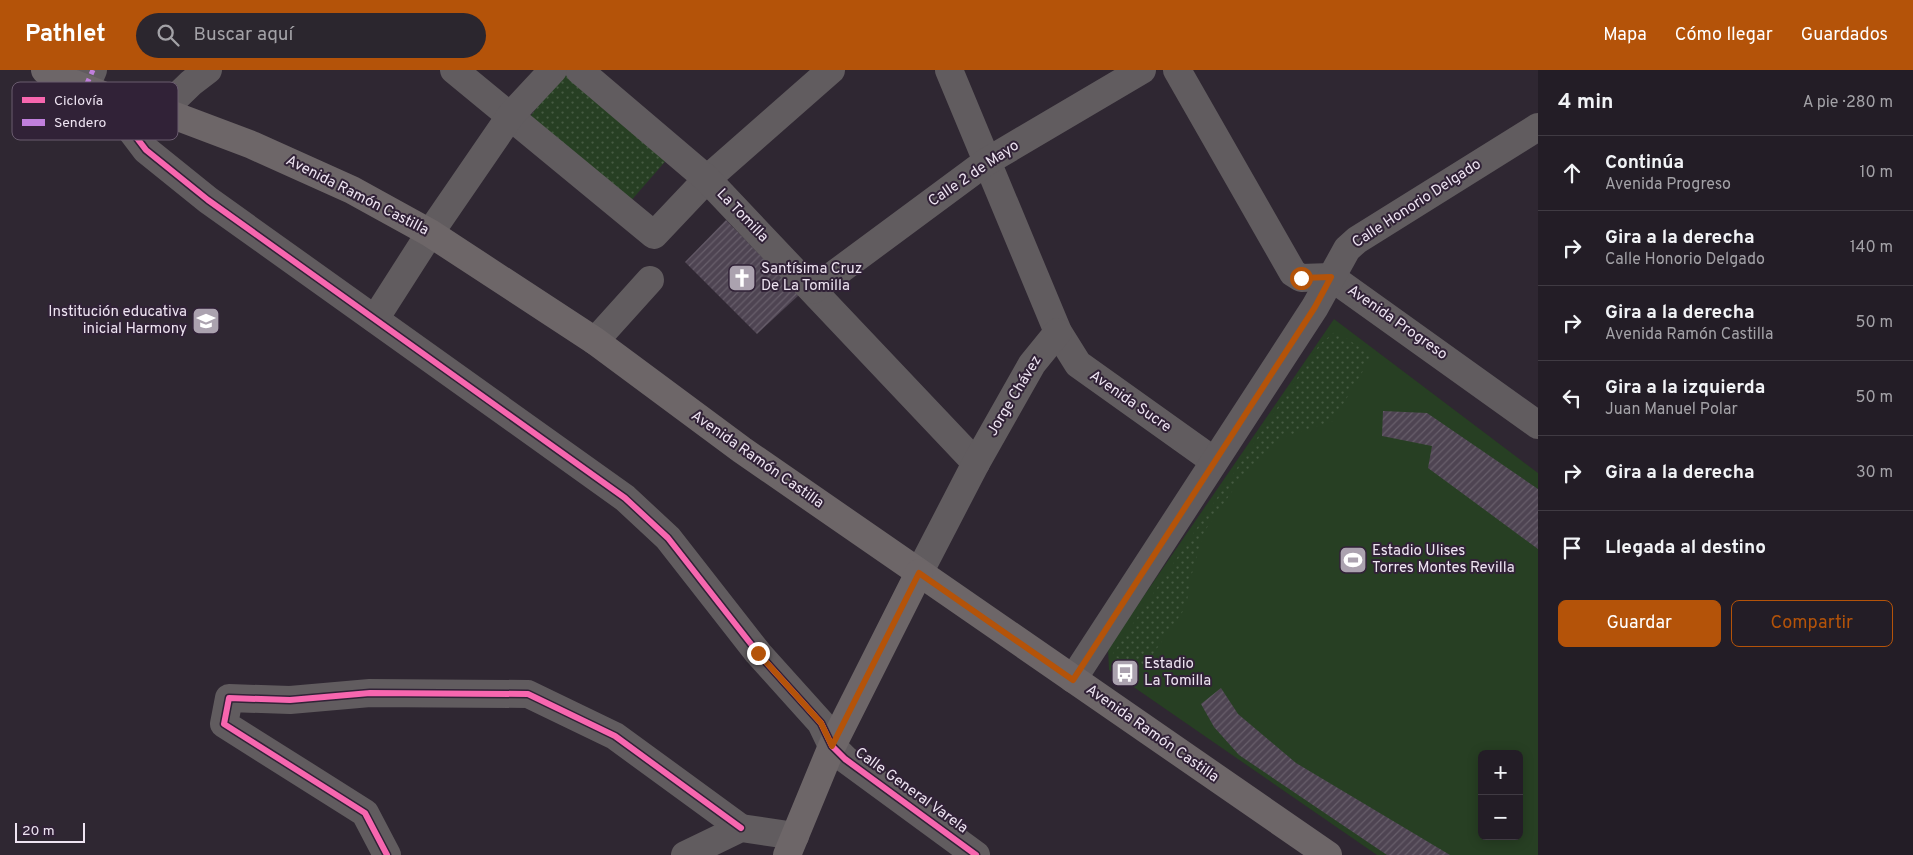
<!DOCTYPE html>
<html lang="es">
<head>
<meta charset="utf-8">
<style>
  :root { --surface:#231d26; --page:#2b262e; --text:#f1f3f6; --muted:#a3a2a7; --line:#403b43; --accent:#b45309 }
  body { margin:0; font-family:Overpass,sans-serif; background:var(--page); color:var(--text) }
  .controls { position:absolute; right:15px; bottom:15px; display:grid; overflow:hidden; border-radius:8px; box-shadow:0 2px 12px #0003 }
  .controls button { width:45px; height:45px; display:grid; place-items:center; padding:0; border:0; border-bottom:1px solid var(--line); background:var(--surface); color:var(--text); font:25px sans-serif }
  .scale { position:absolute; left:15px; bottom:12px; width:70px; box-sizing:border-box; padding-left:5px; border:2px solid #eee4f2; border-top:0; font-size:14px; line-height:18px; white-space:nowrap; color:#eee4f2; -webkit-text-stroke:4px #312237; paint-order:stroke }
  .stop { position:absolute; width:15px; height:15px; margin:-11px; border:4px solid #b45309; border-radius:50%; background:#fff }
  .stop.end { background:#b45309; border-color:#fff; box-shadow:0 1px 5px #0008 }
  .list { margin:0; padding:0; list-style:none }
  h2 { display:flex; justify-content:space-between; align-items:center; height:65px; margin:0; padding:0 20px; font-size:21px }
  h2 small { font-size:16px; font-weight:400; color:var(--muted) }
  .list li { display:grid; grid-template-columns:32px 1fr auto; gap:15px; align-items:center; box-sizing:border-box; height:75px; padding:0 20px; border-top:1px solid var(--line) }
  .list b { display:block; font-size:19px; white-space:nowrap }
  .list p { margin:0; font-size:16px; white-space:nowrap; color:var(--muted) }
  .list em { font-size:16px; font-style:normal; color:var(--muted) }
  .actions { display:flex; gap:10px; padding:15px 20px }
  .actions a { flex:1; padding:11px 0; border:1px solid var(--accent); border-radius:8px; text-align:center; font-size:18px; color:var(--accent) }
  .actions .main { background:var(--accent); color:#fff }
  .icon { flex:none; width:28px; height:28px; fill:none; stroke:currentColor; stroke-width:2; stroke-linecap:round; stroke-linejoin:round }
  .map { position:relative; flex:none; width:1538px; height:785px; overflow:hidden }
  header { display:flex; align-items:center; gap:30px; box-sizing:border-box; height:70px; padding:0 25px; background:var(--accent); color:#fff }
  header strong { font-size:24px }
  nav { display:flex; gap:28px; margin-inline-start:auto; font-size:18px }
  .search { width:350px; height:45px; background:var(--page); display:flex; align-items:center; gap:12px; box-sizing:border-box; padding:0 18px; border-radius:28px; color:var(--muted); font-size:19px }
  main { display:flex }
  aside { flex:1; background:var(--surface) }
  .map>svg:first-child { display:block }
  .green { fill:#273f23; fill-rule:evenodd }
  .park { fill:url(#park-dots) }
  .building { fill:url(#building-hatch) }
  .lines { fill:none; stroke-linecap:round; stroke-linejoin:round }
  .minor { stroke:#615c5f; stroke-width:28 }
  .major { stroke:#6d6668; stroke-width:28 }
  .quiet { stroke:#c07fdc; stroke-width:5; stroke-dasharray:10 5; stroke-linecap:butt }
  .cycleway-casing { stroke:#312237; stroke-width:9 }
  .cycleway { stroke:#f766af; stroke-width:6 }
  .route { stroke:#b45309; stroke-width:6 }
  .labels { text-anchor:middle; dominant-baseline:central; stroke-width:4; stroke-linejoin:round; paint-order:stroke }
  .street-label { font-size:15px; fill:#eee4f2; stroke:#312237 }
  .poi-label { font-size:15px; fill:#eee4f2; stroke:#312237; text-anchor:start }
  .key { fill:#312237; stroke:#6a5c6f; stroke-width:1 }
  .key-label { font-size:14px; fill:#eee4f2 }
</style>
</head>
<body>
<header>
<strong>Pathlet</strong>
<div class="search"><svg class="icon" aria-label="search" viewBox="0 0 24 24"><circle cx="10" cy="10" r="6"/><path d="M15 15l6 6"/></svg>Buscar aquí</div>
<nav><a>Mapa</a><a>Cómo llegar</a><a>Guardados</a></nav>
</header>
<main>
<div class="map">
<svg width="1538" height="785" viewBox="0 0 1538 785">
  <defs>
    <pattern id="park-dots" width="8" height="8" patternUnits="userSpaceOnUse" patternTransform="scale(1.25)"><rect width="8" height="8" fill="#273f23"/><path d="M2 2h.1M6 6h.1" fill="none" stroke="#475b43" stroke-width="1.8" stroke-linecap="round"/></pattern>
    <pattern id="building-hatch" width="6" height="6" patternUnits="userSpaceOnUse" patternTransform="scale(1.25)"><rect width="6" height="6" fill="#4e4452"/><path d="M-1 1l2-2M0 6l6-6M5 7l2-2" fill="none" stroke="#685f6b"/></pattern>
  </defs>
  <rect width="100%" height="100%" fill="#2f2732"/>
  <path class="green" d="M 1334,249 L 1538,403 L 1538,785 L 1377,785 L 1109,600 L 1108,578 ZM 1482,684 L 1519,684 L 1519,766 L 1482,766 Z"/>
  <g class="park">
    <polygon points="568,3 670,86 629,133 528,49 562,6"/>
    <polygon points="1336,261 1372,286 1333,351 1284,367 1244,404 1204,462 1191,507 1186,537 1141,601 1112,585 1320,274"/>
  </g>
  <g class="building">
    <polygon points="726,150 799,225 757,264 685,192"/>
    <polygon points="1383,341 1427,343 1538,419 1538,479 1428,398 1432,376 1382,366"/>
    <polygon points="1221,618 1238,644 1296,693 1450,785 1387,785 1239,685 1214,657 1201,634"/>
  </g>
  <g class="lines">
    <g class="minor">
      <polyline points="454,0 654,165 707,109 831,0"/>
      <polyline points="579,0 707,109 976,393"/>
      <polyline points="949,0 1058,262 1078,294 1214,391"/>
      <polyline points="1177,0 1293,203 1301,208 1331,207 1538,355"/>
      <polyline points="85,18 93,0"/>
      <polyline points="105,26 146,80 208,130 625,428 668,468 758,583 821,653 832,676 845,689 976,785"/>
      <polyline points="162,41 191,13 208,0"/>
      <polyline points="813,220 986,92 1142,0"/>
      <polyline points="375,249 430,163 511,45 553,0"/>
      <polyline points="595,271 650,210"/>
      <polyline points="919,503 976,393 1032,294 1058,262"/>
      <polyline points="1073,609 1315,237 1347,179 1357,170 1538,57"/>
      <polyline points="387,785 365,743 224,654 229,628 290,630 370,623 528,624 615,666 741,758"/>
      <polyline points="685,785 741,758 795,766"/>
    </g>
    <g class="major">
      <polyline points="45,0 52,5 105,26 162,41 252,75 352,120 430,163 595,271 742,380 1328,785"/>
      <polyline points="787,785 832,676 919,503"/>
    </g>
    <polyline class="quiet" points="85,18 93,0"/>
    <defs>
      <g id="cycleway">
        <polyline points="105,26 146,80 208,130 625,428 668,468 758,583 821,653 832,676 845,689 976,785"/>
        <polyline points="387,785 365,743 224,654 229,628 290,630 370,623 528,624 615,666 741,758"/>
      </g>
    </defs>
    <use href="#cycleway" class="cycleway-casing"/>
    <use href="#cycleway" class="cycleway"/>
  </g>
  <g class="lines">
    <polyline class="route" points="758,583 821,653 832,676 919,503 1073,610 1315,237 1331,207 1301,208"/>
  </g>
  <defs>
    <symbol id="church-square" viewBox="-11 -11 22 22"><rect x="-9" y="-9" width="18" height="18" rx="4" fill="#aba2af" stroke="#312237"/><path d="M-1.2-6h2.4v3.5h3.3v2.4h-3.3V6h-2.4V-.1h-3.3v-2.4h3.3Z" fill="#fff"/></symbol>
    <symbol id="school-square" viewBox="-11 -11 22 22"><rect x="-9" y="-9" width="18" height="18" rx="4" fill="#aba2af" stroke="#312237"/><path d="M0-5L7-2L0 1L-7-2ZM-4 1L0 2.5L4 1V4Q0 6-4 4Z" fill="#fff"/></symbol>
    <symbol id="stadium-square" viewBox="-11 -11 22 22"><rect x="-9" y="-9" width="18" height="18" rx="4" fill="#aba2af" stroke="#312237"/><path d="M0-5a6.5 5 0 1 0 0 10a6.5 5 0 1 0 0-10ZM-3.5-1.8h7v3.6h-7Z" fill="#fff"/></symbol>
    <symbol id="bus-square" viewBox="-11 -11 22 22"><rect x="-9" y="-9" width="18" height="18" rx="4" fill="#aba2af" stroke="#312237"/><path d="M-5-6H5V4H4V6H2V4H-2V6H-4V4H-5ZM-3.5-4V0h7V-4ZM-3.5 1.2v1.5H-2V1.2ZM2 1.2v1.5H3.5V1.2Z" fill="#fff"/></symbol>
  </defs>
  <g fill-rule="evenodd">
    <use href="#church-square" x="726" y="192" width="32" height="32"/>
    <use href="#school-square" x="190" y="235" width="32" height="32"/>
    <use href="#stadium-square" x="1337" y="474" width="32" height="32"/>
    <use href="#bus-square" x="1109" y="587" width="32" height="32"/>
  </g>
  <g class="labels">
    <g class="street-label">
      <text transform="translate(974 104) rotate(-34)">Calle 2 de Mayo</text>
      <text transform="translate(357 126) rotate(27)">Avenida Ramón Castilla</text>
      <text transform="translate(1417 134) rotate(-33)">Calle Honorio Delgado</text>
      <text transform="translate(742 146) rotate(46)">La Tomilla</text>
      <text transform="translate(1397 253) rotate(35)">Avenida Progreso</text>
      <text transform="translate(1015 326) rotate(-59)">Jorge Chávez</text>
      <text transform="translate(1130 332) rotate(35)">Avenida Sucre</text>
      <text transform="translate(757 390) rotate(35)">Avenida Ramón Castilla</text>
      <text transform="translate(1152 664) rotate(35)">Avenida Ramón Castilla</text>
      <text transform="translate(911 721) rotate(36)">Calle General Varela</text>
    </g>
    <g class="poi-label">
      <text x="761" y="199">Santísima Cruz<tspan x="761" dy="17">De La Tomilla</tspan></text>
      <text x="187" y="242" text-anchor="end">Institución educativa<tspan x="187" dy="17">inicial Harmony</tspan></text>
      <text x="1372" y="481">Estadio Ulises<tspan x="1372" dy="17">Torres Montes Revilla</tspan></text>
      <text x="1144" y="594">Estadio<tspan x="1144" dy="17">La Tomilla</tspan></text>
    </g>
  </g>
  <rect x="12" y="12" width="166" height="58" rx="8" class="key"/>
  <rect x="22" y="27" width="23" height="6" fill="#f766af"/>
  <rect x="22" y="49" width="23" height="7" fill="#c07fdc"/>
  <g class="key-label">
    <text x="54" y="35">Ciclovía</text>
    <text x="54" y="57">Sendero</text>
  </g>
</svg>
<div class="controls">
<button>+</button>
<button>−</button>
</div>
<div class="scale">20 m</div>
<div class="stop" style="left:1301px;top:208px"></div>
<div class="stop end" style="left:758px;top:583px"></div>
</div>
<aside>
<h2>4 min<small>A pie · 280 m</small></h2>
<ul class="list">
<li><svg class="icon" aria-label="ahead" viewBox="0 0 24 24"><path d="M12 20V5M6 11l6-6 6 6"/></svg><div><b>Continúa</b><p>Avenida Progreso</p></div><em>10 m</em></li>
<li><svg class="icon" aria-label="right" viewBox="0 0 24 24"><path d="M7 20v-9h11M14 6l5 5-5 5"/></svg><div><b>Gira a la derecha</b><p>Calle Honorio Delgado</p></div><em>140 m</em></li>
<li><svg class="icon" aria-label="right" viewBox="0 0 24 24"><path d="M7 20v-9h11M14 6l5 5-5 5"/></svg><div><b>Gira a la derecha</b><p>Avenida Ramón Castilla</p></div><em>50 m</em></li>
<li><svg class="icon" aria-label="left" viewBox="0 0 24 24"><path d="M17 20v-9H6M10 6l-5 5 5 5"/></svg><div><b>Gira a la izquierda</b><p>Juan Manuel Polar</p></div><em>50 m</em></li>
<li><svg class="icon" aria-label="right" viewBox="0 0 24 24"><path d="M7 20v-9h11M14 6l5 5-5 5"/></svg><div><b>Gira a la derecha</b></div><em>30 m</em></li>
<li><svg class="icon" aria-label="arrive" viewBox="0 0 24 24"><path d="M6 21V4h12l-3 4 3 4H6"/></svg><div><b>Llegada al destino</b></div></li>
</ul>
<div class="actions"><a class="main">Guardar</a><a>Compartir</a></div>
</aside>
</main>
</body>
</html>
